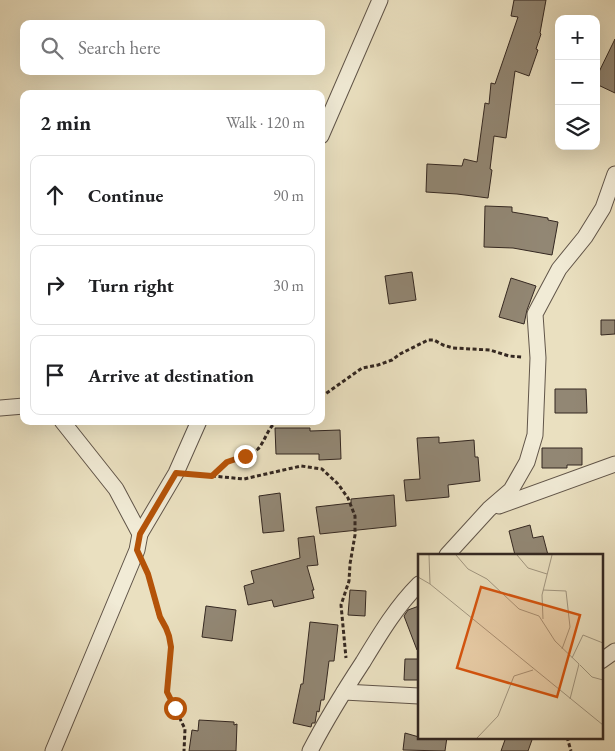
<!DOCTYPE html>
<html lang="en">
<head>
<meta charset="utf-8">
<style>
  :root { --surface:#fff; --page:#f6f6f6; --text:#202124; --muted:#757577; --line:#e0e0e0 }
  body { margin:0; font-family:"EB Garamond",serif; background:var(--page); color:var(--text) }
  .controls { position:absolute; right:15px; top:15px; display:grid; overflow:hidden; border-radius:10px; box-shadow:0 5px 20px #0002 }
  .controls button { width:45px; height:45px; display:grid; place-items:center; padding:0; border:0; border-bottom:1px solid var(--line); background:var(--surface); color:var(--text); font:25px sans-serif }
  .stop { position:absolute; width:15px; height:15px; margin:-11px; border:4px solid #b45309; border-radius:50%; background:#fff }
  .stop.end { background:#b45309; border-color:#fff; box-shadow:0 1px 5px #0008 }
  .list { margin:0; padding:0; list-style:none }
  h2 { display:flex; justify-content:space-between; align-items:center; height:65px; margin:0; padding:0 20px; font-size:21px }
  h2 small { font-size:16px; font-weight:400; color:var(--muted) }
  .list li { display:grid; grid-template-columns:32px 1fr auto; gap:15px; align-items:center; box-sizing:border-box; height:80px; margin:0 10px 10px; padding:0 10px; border:1px solid var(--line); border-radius:10px }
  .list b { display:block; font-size:19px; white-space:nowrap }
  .list em { font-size:16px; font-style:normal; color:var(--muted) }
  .icon { flex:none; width:28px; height:28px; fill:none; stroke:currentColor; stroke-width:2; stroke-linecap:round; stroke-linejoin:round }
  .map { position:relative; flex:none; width:615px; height:751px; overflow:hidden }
  .search { position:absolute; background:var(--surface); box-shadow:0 5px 20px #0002; left:20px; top:20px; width:305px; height:55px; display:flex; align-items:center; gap:12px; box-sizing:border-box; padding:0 18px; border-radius:10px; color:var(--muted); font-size:19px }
  .panel { position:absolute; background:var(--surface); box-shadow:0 5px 20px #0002; left:20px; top:90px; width:305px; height:335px; border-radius:10px }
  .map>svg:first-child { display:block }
  .building { fill:#928774; stroke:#332721 }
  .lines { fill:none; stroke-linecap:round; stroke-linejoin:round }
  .street-casing { stroke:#615549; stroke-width:17 }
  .path { stroke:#332721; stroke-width:3; stroke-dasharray:4 2.5; stroke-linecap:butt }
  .street { stroke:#f1ebd6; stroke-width:15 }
  .route { stroke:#b45309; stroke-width:6 }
  .inset-road { fill:none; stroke:#a19680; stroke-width:1 }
  .view { fill:#d6540e; fill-opacity:0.15; stroke:#d6540e; stroke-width:2.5 }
  .inset-edge { fill:none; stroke:#332721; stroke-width:2.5 }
</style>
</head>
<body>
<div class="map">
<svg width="615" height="751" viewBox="0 0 615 751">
  <rect width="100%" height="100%" fill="#eae0c0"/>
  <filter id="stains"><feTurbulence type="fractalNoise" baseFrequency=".004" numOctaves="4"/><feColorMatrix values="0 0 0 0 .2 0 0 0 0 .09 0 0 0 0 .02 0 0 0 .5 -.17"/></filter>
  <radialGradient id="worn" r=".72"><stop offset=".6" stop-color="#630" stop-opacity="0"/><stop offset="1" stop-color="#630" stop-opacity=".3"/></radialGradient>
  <g class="building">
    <polygon points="514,0 546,0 540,33 541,34 536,49 538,50 529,76 515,71 506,138 494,136 490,169 492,170 488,198 457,194 426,192 427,164 462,166 464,159 477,162 485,103 489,104 491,83 495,84 518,17 511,16"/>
    <polygon points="615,39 615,93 596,84 596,78"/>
    <polygon points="485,206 512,207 512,212 548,218 548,220 558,222 552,255 513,248 484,247"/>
    <polygon points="412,272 416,300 389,304 385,276"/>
    <polygon points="511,278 536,286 527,310 524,324 499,317"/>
    <polygon points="601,320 615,320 615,334 601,335"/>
    <polygon points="555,389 586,389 587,413 555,413"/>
    <polygon points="275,428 310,428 310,431 340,430 341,459 319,460 319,454 276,454"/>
    <polygon points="439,437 439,443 474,440 475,457 478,457 480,481 448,485 449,497 406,501 404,480 420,479 417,438"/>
    <polygon points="542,448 582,448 582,465 567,465 567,468 542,468"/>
    <polygon points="280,493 284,531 263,533 259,496"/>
    <polygon points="394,495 396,526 320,534 316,507 351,503 351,499"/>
    <polygon points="530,525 533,538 543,536 548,555 515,555 509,531"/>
    <polygon points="314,536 318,565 307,566 314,590 312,590 314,598 274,607 272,600 248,605 244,586 254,583 251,571 300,558 298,538"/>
    <polygon points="350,590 366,591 365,616 348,615"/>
    <polygon points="206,606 236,610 232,641 202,637"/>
    <polygon points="419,606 419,650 417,650 404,616 408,610"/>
    <polygon points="310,622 338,625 334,661 329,661 324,700 321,700 319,712 317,711 315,723 312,723 311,727 293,723 301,684 303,684"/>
    <polygon points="405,659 419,659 419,680 404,680"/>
    <polygon points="199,720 234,722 234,725 237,724 236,751 189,751 192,730 198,731"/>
    <polygon points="405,733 419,737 447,737 445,751 403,750"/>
    <polygon points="506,737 533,737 528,751 501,751"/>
  </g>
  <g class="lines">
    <defs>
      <g id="street">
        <polyline points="321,136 380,0"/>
        <polyline points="0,408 24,406"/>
        <polyline points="62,421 116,489 140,534"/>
        <polyline points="499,506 615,464"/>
        <polyline points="447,555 489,509 511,490 527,462 535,435 538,358 535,314 559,269 585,237 603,208 615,174"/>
        <polyline points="601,661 615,651"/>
        <polyline points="344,692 419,696"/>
        <polyline points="53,751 137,550 140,534 176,473 199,421"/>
        <path d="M 310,751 C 326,720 344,691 363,662 C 380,634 396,607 419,584"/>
      </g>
    </defs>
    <use href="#street" class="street-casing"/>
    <g class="path">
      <polyline points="321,397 362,368 378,365 392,360 400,354 428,340 434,340 443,345 453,348 490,350 509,356 522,357"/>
      <path d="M 193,475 L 212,476 C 217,472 220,467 226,463 C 236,458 249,457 258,449 C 266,440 268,426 278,421"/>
      <polyline points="212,476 244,479 301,466 322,469 338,484 348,498 355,516 355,535 350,564 349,581 341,605 346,658"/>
      <polyline points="146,569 159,617 166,628 171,647 167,692 185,729 184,751"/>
      <polyline points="567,737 571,751"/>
    </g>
    <use href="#street" class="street"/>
  </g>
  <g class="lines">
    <polyline class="route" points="175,708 167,692 171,647 169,636 166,628 160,617 148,574 137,550 140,534 176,473 212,476 227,462 245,456"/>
  </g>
  <g transform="translate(418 554)">
    <rect width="185" height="185" fill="#eae0c0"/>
    <path class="inset-road" d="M 11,1 L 12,30M 38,1 L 50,15 L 69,25 L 101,55 L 121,62 L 137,87 L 161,110 L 152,145M 99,1 L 110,14 L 129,20M 0,23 L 12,30 L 185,171M 125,36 L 148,37 L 152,73 L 144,95M 125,65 L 124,41 L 134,1M 154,104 L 165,81 L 185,89M 162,111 L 174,123 L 185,126M 59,184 L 80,162 L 96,122 L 115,116"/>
    <path class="view" d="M 63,33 L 162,61 L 139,143 L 39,114 Z"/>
    <rect width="185" height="185" class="inset-edge"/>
  </g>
  <rect width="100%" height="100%" filter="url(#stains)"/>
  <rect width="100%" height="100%" fill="url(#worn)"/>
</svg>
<div class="controls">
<button>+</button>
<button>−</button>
<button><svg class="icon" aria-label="layers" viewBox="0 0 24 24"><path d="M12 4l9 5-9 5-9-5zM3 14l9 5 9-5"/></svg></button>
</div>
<div class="stop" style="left:175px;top:708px"></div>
<div class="stop end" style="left:245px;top:456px"></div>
<div class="search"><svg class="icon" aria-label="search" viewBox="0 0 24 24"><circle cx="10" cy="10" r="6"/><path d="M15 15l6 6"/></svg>Search here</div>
<section class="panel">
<h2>2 min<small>Walk · 120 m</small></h2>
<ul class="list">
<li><svg class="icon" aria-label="ahead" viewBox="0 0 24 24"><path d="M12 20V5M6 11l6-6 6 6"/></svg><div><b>Continue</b></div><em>90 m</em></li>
<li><svg class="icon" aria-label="right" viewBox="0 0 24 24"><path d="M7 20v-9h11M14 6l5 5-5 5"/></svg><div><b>Turn right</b></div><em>30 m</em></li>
<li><svg class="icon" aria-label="arrive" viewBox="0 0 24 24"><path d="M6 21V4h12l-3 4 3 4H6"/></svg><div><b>Arrive at destination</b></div></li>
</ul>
</section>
</div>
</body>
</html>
